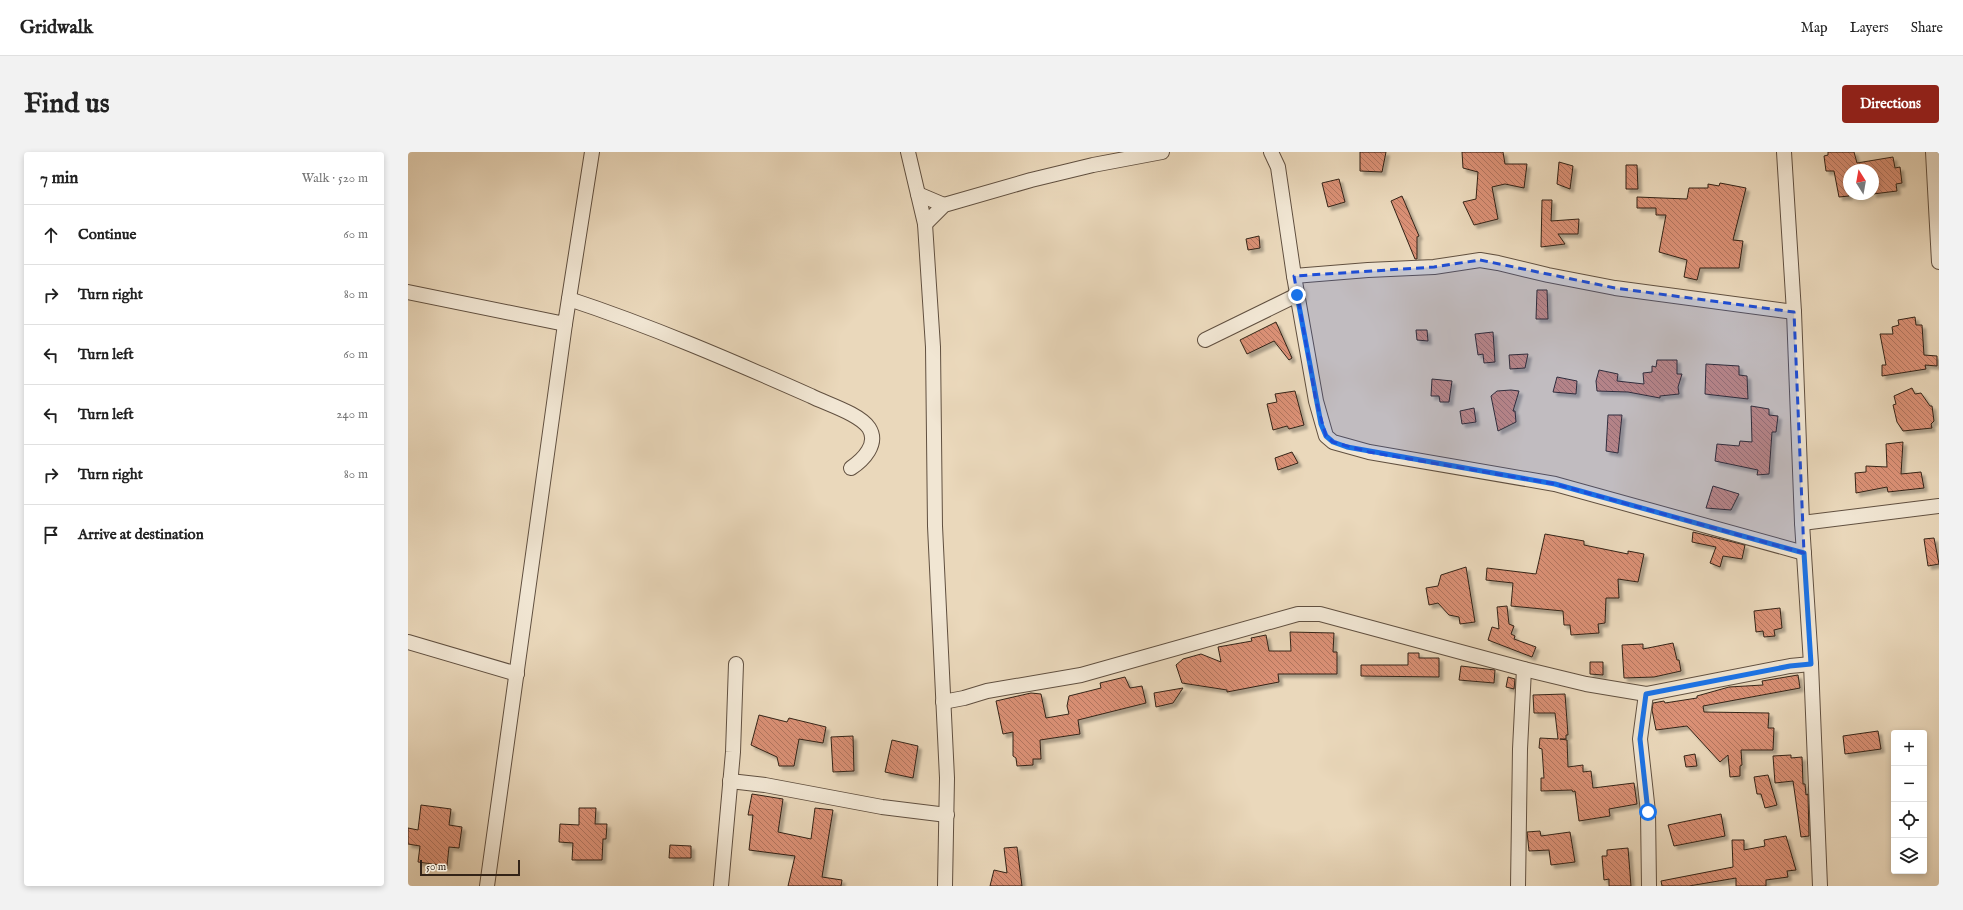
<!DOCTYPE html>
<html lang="en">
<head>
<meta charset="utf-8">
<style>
  :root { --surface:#fff; --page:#f2f2f2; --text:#222; --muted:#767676; --line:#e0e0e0; --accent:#8f2418 }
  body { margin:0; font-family:"IM FELL English",serif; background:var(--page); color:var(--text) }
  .controls { position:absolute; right:12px; bottom:12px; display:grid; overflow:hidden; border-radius:4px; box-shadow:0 2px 6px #0003 }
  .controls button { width:36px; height:36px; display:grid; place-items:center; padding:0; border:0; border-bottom:1px solid var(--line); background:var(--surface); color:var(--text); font:20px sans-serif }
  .compass { position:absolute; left:1435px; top:12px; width:36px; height:36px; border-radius:50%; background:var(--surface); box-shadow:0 2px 6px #0003; rotate:349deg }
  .scale { position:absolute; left:12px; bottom:10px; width:100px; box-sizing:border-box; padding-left:4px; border:2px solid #332317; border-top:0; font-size:11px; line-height:14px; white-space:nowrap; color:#332317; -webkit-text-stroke:3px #f1e6d3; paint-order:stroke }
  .stop { position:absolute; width:12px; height:12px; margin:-9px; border:3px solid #1a73e8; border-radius:50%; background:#fff }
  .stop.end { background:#1a73e8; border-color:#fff; box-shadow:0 1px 4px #0008 }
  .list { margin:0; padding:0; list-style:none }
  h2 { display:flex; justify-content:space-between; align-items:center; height:52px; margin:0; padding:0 16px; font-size:17px }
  h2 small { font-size:13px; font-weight:400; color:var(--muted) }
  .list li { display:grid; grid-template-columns:26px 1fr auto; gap:12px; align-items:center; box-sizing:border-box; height:60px; padding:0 16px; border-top:1px solid var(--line) }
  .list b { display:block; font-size:15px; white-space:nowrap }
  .list em { font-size:13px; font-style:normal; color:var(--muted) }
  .icon { flex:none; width:22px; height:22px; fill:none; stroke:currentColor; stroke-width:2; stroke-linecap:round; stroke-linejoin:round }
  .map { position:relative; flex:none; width:1531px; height:734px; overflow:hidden; border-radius:4px }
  header { display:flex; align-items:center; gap:24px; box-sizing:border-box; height:56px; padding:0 20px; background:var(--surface); border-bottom:1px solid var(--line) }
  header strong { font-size:19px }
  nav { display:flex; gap:22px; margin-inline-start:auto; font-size:14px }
  .intro { display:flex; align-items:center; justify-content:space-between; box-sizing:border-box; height:96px; padding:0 24px }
  h1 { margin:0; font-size:28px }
  .button { padding:10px 18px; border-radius:4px; background:var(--accent); color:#fff; font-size:14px; font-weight:700 }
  main { display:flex; gap:24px; padding:0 24px }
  aside { flex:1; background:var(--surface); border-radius:4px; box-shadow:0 2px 6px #0003 }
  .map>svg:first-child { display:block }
  .building { fill:url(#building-back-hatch); stroke:#332317; filter:url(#shadow) }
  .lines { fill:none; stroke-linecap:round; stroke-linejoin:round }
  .minor-casing { stroke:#615040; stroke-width:16 }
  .minor { stroke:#f1e6d3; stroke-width:14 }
  .route { stroke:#1a73e8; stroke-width:5 }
  .marked { fill:#1d4ed8; fill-opacity:0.2; stroke:#1d4ed8; stroke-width:3; stroke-dasharray:8 5; stroke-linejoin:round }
</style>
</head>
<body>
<header>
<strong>Gridwalk</strong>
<nav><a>Map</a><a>Layers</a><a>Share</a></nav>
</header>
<div class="intro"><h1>Find us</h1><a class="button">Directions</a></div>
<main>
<aside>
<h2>7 min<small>Walk · 520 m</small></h2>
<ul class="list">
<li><svg class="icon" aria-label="ahead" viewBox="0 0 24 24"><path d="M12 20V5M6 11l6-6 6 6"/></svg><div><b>Continue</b></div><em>60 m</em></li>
<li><svg class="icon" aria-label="right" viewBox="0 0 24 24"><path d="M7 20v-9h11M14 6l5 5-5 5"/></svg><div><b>Turn right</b></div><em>80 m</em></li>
<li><svg class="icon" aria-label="left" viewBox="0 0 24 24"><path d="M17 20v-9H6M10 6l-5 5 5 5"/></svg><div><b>Turn left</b></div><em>60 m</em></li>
<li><svg class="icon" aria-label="left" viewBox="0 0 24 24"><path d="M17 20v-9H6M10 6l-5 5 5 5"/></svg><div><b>Turn left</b></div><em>240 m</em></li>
<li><svg class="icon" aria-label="right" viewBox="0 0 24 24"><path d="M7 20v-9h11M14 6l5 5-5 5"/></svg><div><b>Turn right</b></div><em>80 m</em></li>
<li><svg class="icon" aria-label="arrive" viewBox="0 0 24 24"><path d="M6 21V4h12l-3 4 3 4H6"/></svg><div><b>Arrive at destination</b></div></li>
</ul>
</aside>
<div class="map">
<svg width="1531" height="734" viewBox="0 0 1531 734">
  <defs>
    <pattern id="building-back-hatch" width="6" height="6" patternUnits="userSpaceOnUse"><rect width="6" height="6" fill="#da9074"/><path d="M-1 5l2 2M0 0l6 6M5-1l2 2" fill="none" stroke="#b1755e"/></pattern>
    <filter id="shadow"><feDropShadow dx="3.5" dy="3.5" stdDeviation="1" flood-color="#0004"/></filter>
  </defs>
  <rect width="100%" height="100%" fill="#ead8bb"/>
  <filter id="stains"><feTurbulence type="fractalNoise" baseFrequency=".005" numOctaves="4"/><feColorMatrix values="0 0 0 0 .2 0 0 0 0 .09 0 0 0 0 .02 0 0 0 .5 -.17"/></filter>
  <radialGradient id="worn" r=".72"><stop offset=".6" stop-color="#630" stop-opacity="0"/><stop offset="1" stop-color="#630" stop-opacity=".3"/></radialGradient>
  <g class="building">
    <polygon points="952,0 978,0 974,20 952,19"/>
    <polygon points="1054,0 1095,0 1097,12 1119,12 1116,36 1097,32 1084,35 1090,67 1066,73 1055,50 1068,47 1070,20 1055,16"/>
    <polygon points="1420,0 1446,0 1449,11 1485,5 1487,16 1492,15 1494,31 1488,32 1489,39 1465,42 1465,18 1441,18 1441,44 1431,45 1426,19 1418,19 1416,4 1420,3"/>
    <polygon points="1151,10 1165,14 1162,37 1149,32"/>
    <polygon points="1218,13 1229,13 1230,37 1218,37"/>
    <polygon points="931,27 937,50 920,55 914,31"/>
    <polygon points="1312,31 1338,36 1325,88 1335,89 1331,116 1292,116 1289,128 1276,125 1279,108 1251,100 1258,63 1248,63 1248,56 1229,56 1229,45 1279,47 1281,36 1300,36 1300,32 1311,34"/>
    <polygon points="994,44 1011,84 1009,85 1009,107 1007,107 983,49"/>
    <polygon points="1134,48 1144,48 1143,69 1171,67 1170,82 1150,82 1157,92 1133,95"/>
    <polygon points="851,84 852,96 840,98 838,87"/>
    <polygon points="1129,138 1139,138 1140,167 1128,167"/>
    <polygon points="1507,165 1508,173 1514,173 1516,203 1529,204 1529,214 1517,213 1518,217 1474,224 1474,213 1478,213 1472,182 1485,182 1484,175 1491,173 1490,168"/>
    <polygon points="868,170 884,206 881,208 866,189 839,202 832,188"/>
    <polygon points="1008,178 1019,178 1020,189 1009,188"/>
    <polygon points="1085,180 1087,210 1076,211 1075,202 1070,203 1067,182"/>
    <polygon points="1120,202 1117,216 1102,217 1101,203"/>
    <polygon points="1249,208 1269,208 1269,222 1274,222 1270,235 1271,242 1252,244 1252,246 1220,240 1189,239 1188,229 1191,218 1210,222 1209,229 1236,232 1235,221 1244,220 1244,214 1248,215"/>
    <polygon points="1298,212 1331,214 1331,223 1339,224 1340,247 1297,242"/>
    <polygon points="1149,225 1169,229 1168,242 1145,240"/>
    <polygon points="1024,227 1044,229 1041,250 1032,250 1031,244 1023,244"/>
    <polygon points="1504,236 1507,242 1513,241 1522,254 1524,254 1526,269 1523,272 1524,276 1495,279 1489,270 1485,253 1488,252 1486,244"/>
    <polygon points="1103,238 1111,239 1105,259 1107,259 1108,270 1090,279 1083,244 1089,239"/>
    <polygon points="887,239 896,273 881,277 879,274 865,278 859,252 869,250 867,242"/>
    <polygon points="1343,254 1361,257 1361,263 1370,264 1368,280 1364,280 1361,322 1349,323 1350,318 1307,309 1309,292 1331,294 1332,289 1344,290"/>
    <polygon points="1066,256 1068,270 1054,272 1052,259"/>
    <polygon points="1200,263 1214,263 1210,301 1198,299"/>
    <polygon points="1495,290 1493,322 1513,320 1516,336 1480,340 1479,335 1448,341 1447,321 1458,320 1458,314 1479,315 1478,292"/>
    <polygon points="884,300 890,311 870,318 867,306"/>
    <polygon points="1305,334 1331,342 1323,358 1298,356"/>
    <polygon points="1285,380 1337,393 1334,407 1315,404 1312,415 1302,411 1308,395 1284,390"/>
    <polygon points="1137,382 1176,389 1176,393 1220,402 1220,399 1236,402 1230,430 1210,427 1211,446 1198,446 1197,471 1190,472 1191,481 1163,483 1162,473 1156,473 1155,459 1103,454 1105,431 1078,428 1079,416 1128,422"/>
    <polygon points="1526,386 1531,412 1520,414 1516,387"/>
    <polygon points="1058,415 1067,470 1052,472 1051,465 1041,463 1030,451 1021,453 1018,436 1030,434 1033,423"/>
    <polygon points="1099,454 1101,472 1106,474 1103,482 1107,484 1106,487 1128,495 1124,505 1080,488 1084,475 1091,477 1089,455"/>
    <polygon points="1372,456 1374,476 1366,478 1367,484 1356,485 1355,479 1348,480 1346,459"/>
    <polygon points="882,480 926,481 925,500 929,500 929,522 870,522 871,530 819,540 819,538 774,531 768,513 775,507 793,502 813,510 810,495 844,489 843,486 858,483 861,499 883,499"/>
    <polygon points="1265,491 1269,508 1271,508 1273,519 1246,525 1216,526 1214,493 1235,492 1235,497"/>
    <polygon points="1000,501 1011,501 1011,506 1031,506 1031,525 953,524 953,513 1000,513"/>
    <polygon points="1182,510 1195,510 1195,523 1182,522"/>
    <polygon points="1053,514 1087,518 1086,531 1051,528"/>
    <polygon points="1390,523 1392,536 1295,554 1296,560 1361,561 1360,576 1366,576 1365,598 1333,598 1334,613 1332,614 1332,624 1322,625 1320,603 1312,610 1279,574 1248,578 1244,558 1245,551 1256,549 1257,551 1289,546 1289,544 1321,535 1355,533 1354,529"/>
    <polygon points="717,525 722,536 734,534 738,551 670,568 672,582 632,588 633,607 625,607 625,613 609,614 608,606 605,604 605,580 595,582 588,549 623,541 633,542 638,566 661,562 659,554 661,544 693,536 692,531"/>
    <polygon points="1100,525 1107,527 1106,537 1098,535"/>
    <polygon points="775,536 765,551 748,555 746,541"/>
    <polygon points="1157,542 1160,583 1158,583 1158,587 1152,587 1159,588 1160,615 1175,613 1175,620 1183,619 1185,636 1226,631 1229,652 1201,657 1202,664 1171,669 1167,639 1165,640 1164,638 1133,639 1133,626 1136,626 1134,597 1131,596 1132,586 1150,587 1147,561 1126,561 1125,543"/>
    <polygon points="351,563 379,570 381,566 418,575 415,591 391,587 386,614 371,614 369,605 343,593"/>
    <polygon points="1470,579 1473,597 1437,602 1435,584"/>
    <polygon points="445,584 446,619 425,620 423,585"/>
    <polygon points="484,588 510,594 505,626 477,620"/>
    <polygon points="1287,602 1289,614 1278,615 1276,604"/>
    <polygon points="1383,603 1383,606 1394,605 1395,632 1397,632 1398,643 1400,642 1401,684 1393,685 1385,629 1367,631 1365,604"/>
    <polygon points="1360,623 1369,653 1357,656 1353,642 1349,642 1346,625"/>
    <polygon points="344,642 375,647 370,680 403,687 407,656 425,658 414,725 434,728 433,734 380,734 387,704 341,698 345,663 340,663"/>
    <polygon points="13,653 43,657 41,673 54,675 51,696 41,695 39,714 10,710 12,694 0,692 0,676 10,678"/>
    <polygon points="171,656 188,656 187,672 199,672 198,687 195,687 194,708 164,708 165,691 151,690 152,672 171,673"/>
    <polygon points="1313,662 1317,684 1266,694 1260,673"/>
    <polygon points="1132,679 1133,684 1162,680 1167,710 1143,713 1141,698 1121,699 1119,680"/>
    <polygon points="1378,684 1388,718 1379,719 1380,725 1358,728 1358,734 1328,734 1328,726 1281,734 1254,734 1253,729 1325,715 1324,688 1336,688 1336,698 1357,694 1356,688"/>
    <polygon points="262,693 283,694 283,706 261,706"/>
    <polygon points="609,695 614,734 582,734 586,718 599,721 596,696"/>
    <polygon points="1220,696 1223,734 1201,734 1201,727 1196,728 1194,704 1199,704 1199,698"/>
  </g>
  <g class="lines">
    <defs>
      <g id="minor">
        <polyline points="500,0 517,72 525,195 527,374 539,626 537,734"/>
        <polyline points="863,0 870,15 886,124 908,249 918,284 925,290 961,300 1147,332 1396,401"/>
        <polyline points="1376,0 1386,160 1394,371 1403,512 1412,734"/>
        <polyline points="1525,0 1531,110"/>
        <polyline points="510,42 536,53"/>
        <polyline points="517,72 536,53 623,28 685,13 754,0"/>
        <polyline points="886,124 960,118 1026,115 1072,108 1090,111 1140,123 1207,136 1386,160"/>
        <polyline points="0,140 157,172 184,0"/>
        <path d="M 161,147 C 243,174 324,209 403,244 C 419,252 452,262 461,276 C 471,292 455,308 443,316"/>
        <polyline points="797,188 889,143"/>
        <polyline points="1394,371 1531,354"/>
        <polyline points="0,490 109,522"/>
        <polyline points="1238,542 1232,587 1240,660 1241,734"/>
        <polyline points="535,550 556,546 579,539 673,523 890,462 912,462 1116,517 1178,532 1238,542 1382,514 1403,512"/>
        <polyline points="322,629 357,633 474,655 539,663"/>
        <polyline points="79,734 157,172"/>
        <polyline points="313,734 325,600 328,512"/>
        <polyline points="1110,734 1112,597 1116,517"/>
      </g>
    </defs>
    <use href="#minor" class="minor-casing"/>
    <use href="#minor" class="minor"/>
  </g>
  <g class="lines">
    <polyline class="route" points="889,143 913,272 918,284 925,290 939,295 1147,332 1396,401 1403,512 1382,514 1238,542 1232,587 1240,660"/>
  </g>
  <path class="marked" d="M 1072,108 L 1207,136 L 1386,160 L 1396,401 L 1147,332 L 961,300 L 925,290 L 918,284 L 908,249 L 886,124 L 1026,115 Z"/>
  <rect width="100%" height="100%" filter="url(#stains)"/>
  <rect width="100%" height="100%" fill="url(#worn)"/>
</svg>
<div class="controls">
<button>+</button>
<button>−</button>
<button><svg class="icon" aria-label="locate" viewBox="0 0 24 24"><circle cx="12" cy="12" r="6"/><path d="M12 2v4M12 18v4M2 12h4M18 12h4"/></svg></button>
<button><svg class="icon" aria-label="layers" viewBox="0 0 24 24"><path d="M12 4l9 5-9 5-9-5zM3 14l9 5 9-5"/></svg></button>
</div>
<svg class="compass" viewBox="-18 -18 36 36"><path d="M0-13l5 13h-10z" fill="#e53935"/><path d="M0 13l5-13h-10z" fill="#767676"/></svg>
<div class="scale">50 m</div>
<div class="stop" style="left:1240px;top:660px"></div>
<div class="stop end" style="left:889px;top:143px"></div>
</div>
</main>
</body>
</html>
